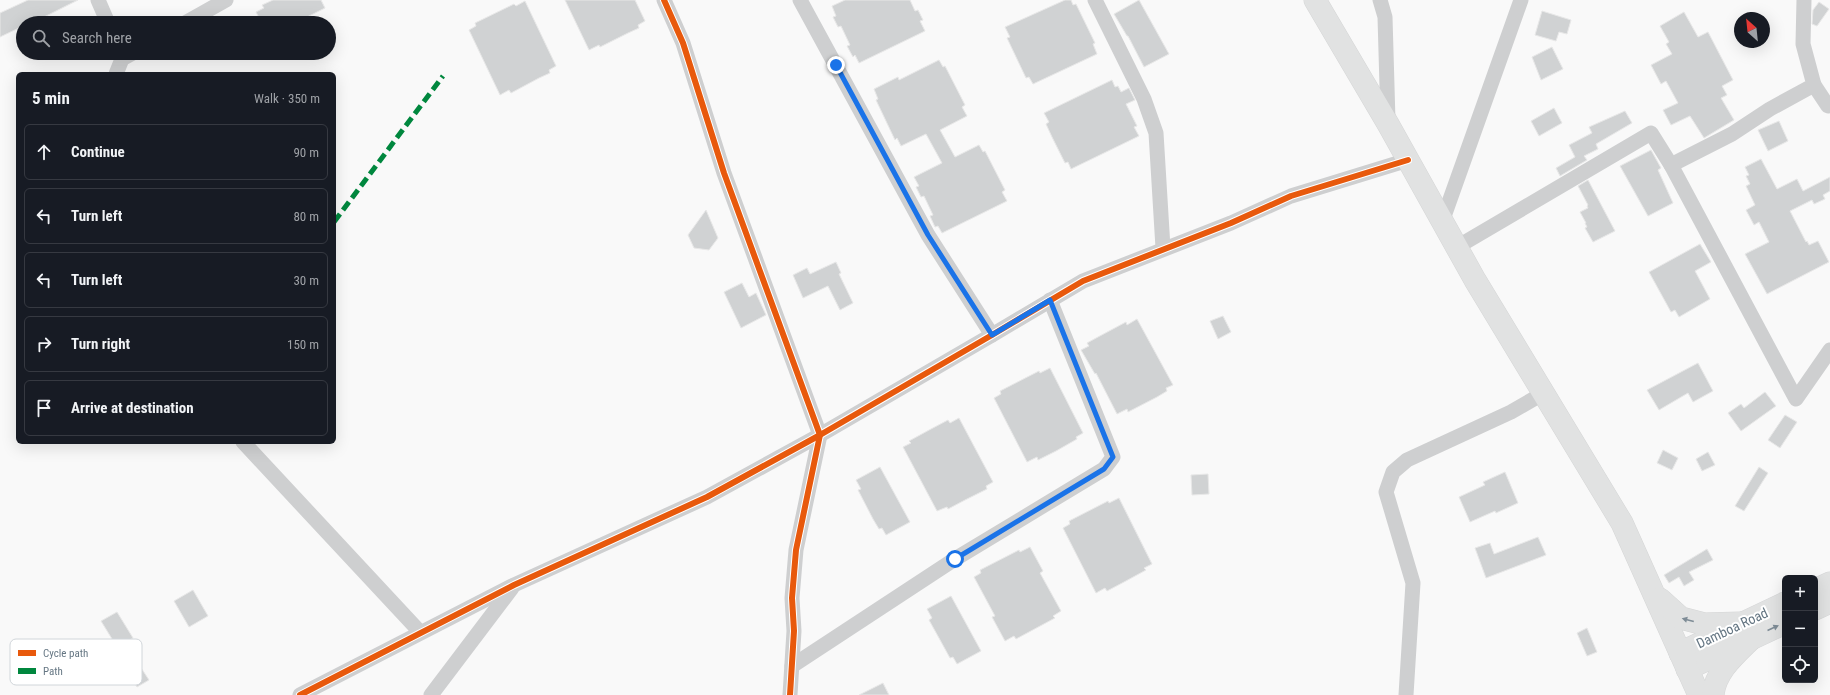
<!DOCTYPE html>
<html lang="en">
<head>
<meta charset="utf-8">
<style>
  :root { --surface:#171b24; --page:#242831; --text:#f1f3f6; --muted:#9ea1a6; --line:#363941 }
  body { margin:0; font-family:"Roboto Condensed",sans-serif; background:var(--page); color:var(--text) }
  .controls { position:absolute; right:12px; bottom:12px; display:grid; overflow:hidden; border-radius:6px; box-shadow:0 4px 16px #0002 }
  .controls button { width:36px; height:36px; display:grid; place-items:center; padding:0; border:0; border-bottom:1px solid var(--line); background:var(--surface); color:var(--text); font:20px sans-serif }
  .compass { position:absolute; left:1734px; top:12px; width:36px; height:36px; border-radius:50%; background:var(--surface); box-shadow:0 4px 16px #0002; rotate:333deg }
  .stop { position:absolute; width:12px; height:12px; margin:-9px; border:3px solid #1a73e8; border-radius:50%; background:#fff }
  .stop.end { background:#1a73e8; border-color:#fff; box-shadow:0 1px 4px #0008 }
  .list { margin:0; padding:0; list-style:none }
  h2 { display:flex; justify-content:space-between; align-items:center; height:52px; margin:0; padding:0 16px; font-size:17px }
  h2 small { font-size:13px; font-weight:400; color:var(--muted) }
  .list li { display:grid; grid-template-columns:26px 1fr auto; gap:12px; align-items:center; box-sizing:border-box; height:56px; margin:0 8px 8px; padding:0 8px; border:1px solid var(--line); border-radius:6px }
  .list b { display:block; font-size:15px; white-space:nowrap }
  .list em { font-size:13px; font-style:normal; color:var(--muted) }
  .icon { flex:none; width:22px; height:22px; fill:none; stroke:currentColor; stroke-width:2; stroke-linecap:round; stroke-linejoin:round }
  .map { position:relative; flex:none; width:1830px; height:695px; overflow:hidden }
  .search { position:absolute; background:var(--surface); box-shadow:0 4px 16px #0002; left:16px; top:16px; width:320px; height:44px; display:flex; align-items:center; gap:10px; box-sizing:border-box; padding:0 14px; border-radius:22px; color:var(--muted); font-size:15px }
  .panel { position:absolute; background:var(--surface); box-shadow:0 4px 16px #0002; left:16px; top:72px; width:320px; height:372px; border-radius:6px }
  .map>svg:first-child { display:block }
  .building { fill:#d0d2d3; stroke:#e8e8e8 }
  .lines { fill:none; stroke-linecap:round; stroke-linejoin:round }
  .primary-casing { stroke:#d5d6d7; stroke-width:23 }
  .highway-casing { stroke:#d5d6d6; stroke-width:23 }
  .street { stroke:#cecfd0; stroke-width:15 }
  .primary { stroke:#e1e2e2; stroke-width:22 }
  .highway { stroke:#e1e2e2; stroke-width:22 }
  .quiet { stroke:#00873e; stroke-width:5; stroke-dasharray:10 5; stroke-linecap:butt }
  .cycleway-casing { stroke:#fff; stroke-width:8 }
  .cycleway { stroke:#e8590c; stroke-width:6 }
  .oneway { fill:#7e8c96 }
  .route { stroke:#1a73e8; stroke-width:5 }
  .labels { text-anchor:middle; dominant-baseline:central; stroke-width:4; stroke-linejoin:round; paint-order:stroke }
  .street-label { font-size:14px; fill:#657683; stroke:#fff }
  .key { fill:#fff; stroke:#d1d6da; stroke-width:1 }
  .key-label { font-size:11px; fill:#657683 }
</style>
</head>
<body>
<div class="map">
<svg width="1830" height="695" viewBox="0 0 1830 695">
  <rect width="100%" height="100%" fill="#f9f9f9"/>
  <g class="building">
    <polygon points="28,0 78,0 40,19 28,23 23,23 23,26 0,37 0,13"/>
    <polygon points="273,0 321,0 325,8 295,23 262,23 256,12 264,8 262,5"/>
    <polygon points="565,0 635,0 645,21 638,25 639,28 628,33 600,47 599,45 589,50"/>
    <polygon points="845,0 910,0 915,11 918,10 923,20 920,21 925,31 859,63 855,55 853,57 847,46 850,45 841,26 838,27 833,17 836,16 832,6"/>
    <polygon points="1065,0 1071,0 1073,5 1076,4 1095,43 1093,44 1097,54 1033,84 1029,77 1026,78 1007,38 1010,37 1005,27"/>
    <polygon points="1139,0 1169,54 1144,67 1128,36 1127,36 1114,14"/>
    <polygon points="525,1 556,66 549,70 550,73 539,78 511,93 509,90 500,95 469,30 476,26 475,23 514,4 516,6"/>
    <polygon points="1819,2 1829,9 1817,26 1812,24 1813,10"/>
    <polygon points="1542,11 1571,20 1567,34 1559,32 1556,41 1535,35"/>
    <polygon points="1684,12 1698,37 1708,32 1733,80 1722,86 1727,95 1721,98 1734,120 1704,138 1690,116 1671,125 1663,110 1678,103 1666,81 1661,84 1651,65 1672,54 1666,44 1669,42 1660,26"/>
    <polygon points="1552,47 1563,69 1541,80 1532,57"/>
    <polygon points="939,60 943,67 945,66 965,105 962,107 967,116 940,130 955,157 979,145 983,152 985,151 1005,190 1002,192 1007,201 942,233 938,226 935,227 930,216 933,215 924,196 921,197 916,187 919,186 914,177 942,163 926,134 901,146 897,138 895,140 876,100 878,99 874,89 898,77 899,80"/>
    <polygon points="1112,80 1115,87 1118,86 1121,92 1129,88 1135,100 1126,104 1137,126 1134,127 1139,136 1071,169 1068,162 1065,163 1052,137 1046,124 1049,122 1044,113"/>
    <polygon points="1554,108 1562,123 1539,136 1531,121"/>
    <polygon points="1625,111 1632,123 1596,144 1598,149 1584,156 1587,160 1560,176 1556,168 1575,157 1569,145 1592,133 1589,127"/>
    <polygon points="1779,121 1788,141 1768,151 1758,130"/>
    <polygon points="1651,150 1661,168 1658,170 1673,203 1648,216 1620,166"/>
    <polygon points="1761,159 1777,189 1797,179 1803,191 1830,177 1830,191 1823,195 1825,199 1814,204 1812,200 1790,211 1806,242 1807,241 1809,245 1818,241 1829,262 1767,294 1745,254 1769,242 1759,222 1754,225 1746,210 1755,205 1746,186 1750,184 1746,176 1749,175 1745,167"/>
    <polygon points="1588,180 1615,231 1593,242 1585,228 1587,227 1585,223 1586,223 1580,212 1588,208 1587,206 1588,205 1578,186"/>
    <polygon points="706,210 718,238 709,250 694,248 688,235"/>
    <polygon points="1700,244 1711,262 1695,271 1710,299 1679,317 1675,310 1671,312 1649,272"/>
    <polygon points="836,262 841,273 839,274 853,303 840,310 828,286 803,298 793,275 807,268 810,274"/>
    <polygon points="742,283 749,297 756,293 766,315 741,328 724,292"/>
    <polygon points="1223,316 1231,332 1218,339 1210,321"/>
    <polygon points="1137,319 1173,385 1166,388 1167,391 1157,397 1128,412 1127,409 1117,414 1096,373 1095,374 1081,350 1089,346 1087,343 1098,337 1126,322 1127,325"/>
    <polygon points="1698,363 1713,391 1693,402 1688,393 1659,410 1647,390"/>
    <polygon points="1050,368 1083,433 1076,437 1077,439 1056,451 1038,460 1037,457 1027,462 994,398 1001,394 1000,391 1039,371 1040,373"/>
    <polygon points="1765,392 1776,406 1741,431 1728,413 1741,404 1744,408"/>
    <polygon points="1785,415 1797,422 1780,448 1768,440"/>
    <polygon points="959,418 993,482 986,486 987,489 965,500 948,509 947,507 937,511 903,447 911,443 909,441 931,429 948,420 950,423"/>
    <polygon points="1663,450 1678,458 1672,470 1657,463"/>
    <polygon points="1708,452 1715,465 1702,471 1696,459"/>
    <polygon points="880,467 910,522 886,535 882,528 879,529 873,519 858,490 861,489 856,480"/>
    <polygon points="1759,467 1768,473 1744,511 1735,506"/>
    <polygon points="1505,472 1518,503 1496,513 1495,511 1470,522 1459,497 1485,485 1483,482"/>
    <polygon points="1208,474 1209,494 1192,495 1191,475"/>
    <polygon points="1119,498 1152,564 1144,568 1146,570 1124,582 1107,591 1105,588 1096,593 1063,528 1070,524 1069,521 1108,501 1109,503"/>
    <polygon points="1538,537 1546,555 1486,578 1475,548 1490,543 1494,554"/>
    <polygon points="1030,547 1043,571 1040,573 1061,611 1053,616 1055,618 1016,639 1014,636 1005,641 992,617 995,616 974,577 981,573 980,570 1019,550 1020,552"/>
    <polygon points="1707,549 1713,560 1689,572 1694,580 1684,586 1679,577 1669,583 1664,575"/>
    <polygon points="193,590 208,616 189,627 174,601"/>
    <polygon points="951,596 981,651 957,664 953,657 950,658 939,638 929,620 932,618 927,609"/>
    <polygon points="117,612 133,638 117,647 101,621"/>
    <polygon points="1587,628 1597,652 1587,656 1577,633"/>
    <polygon points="136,660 149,680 137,687 125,667"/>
    <polygon points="883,683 889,695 859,695"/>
  </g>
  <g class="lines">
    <defs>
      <g id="primary">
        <polyline points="1815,590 1830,583"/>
        <polyline points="1815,609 1830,602"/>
        <polyline points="1680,653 1785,603"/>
        <polyline points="1687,669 1785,623"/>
      </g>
      <g id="highway">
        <polyline points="1315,0 1388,124 1475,280 1622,523 1699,695"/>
        <polyline points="1660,599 1681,618 1704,624 1741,623"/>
        <path d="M 1713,695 C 1715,671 1736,654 1752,638"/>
      </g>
    </defs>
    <use href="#primary" class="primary-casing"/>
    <use href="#highway" class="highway-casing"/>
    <g class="street">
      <polyline points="98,0 108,23"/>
      <polyline points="664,0 683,43 724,173 820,435 796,550 792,598 794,631 790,695"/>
      <polyline points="800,0 928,235 992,335"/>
      <polyline points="1095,0 1144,99 1156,133 1163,248"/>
      <polyline points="1380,0 1385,17 1388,121"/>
      <polyline points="185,23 226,0"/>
      <polyline points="116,74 122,59 133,53"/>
      <polyline points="1814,85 1828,106 1830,103"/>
      <polyline points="1671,165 1732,134 1770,109 1814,85 1803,44 1804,0"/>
      <polyline points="1442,222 1521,0"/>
      <polyline points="1457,247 1651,133 1671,165 1796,399 1830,350"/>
      <polyline points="243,442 420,632"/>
      <polyline points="792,666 955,559 1104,469 1113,457 1050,300"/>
      <polyline points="300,695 514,585 707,497 820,435 992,335 1083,281 1231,223 1291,196 1408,160"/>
      <polyline points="431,695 512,588"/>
      <polyline points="1406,695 1413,583 1386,492 1393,472 1407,460 1511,412 1544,393"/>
    </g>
    <use href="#primary" class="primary"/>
    <use href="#highway" class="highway"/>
    <polyline class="quiet" points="334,222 443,76"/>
    <defs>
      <g id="cycleway">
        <polyline points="664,0 683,43 724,173 820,435 796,550 792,598 794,631 790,695"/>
        <polyline points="300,695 514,585 707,497 820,435 992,335 1083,281 1231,223 1291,196 1408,160"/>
      </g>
    </defs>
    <use href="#cycleway" class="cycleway-casing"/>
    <use href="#cycleway" class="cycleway"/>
  </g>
  <defs><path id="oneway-solid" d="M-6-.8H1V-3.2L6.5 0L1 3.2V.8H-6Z"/></defs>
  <g class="oneway">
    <use href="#oneway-solid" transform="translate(1688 620) rotate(-165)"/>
    <use href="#oneway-solid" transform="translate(1773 628) rotate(-24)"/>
  </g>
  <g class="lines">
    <polyline class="route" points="836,65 928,235 992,335 1050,300 1113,457 1104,469 955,559"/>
  </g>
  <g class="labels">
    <g class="street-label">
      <text transform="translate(1732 628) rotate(-25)">Damboa Road</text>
    </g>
  </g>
  <rect x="10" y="639" width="132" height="46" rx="6" class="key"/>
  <rect x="18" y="650" width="18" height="6" fill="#e8590c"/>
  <rect x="18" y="668" width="18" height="6" fill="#00873e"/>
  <g class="key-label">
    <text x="43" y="657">Cycle path</text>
    <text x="43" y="675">Path</text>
  </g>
</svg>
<div class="controls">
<button>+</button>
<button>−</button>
<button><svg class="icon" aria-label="locate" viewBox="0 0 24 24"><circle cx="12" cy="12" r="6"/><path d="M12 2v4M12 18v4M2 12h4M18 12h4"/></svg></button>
</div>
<svg class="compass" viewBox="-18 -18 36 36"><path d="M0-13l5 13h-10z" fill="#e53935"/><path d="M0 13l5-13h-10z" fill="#9ea1a6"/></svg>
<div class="stop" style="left:955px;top:559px"></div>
<div class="stop end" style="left:836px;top:65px"></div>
<div class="search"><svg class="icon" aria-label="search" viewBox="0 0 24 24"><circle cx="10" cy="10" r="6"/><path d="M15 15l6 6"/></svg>Search here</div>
<section class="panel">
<h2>5 min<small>Walk · 350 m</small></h2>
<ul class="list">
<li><svg class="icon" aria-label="ahead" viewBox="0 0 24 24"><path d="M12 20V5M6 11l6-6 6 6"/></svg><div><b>Continue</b></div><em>90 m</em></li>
<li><svg class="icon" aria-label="left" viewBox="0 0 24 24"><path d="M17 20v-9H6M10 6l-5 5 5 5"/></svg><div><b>Turn left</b></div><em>80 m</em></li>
<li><svg class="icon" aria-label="left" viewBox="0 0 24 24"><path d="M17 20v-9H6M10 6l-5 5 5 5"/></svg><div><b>Turn left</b></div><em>30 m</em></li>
<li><svg class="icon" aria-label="right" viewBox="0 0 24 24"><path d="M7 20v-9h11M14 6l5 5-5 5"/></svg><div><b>Turn right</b></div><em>150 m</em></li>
<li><svg class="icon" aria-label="arrive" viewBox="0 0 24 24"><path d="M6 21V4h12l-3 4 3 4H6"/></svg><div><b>Arrive at destination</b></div></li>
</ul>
</section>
</div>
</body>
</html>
